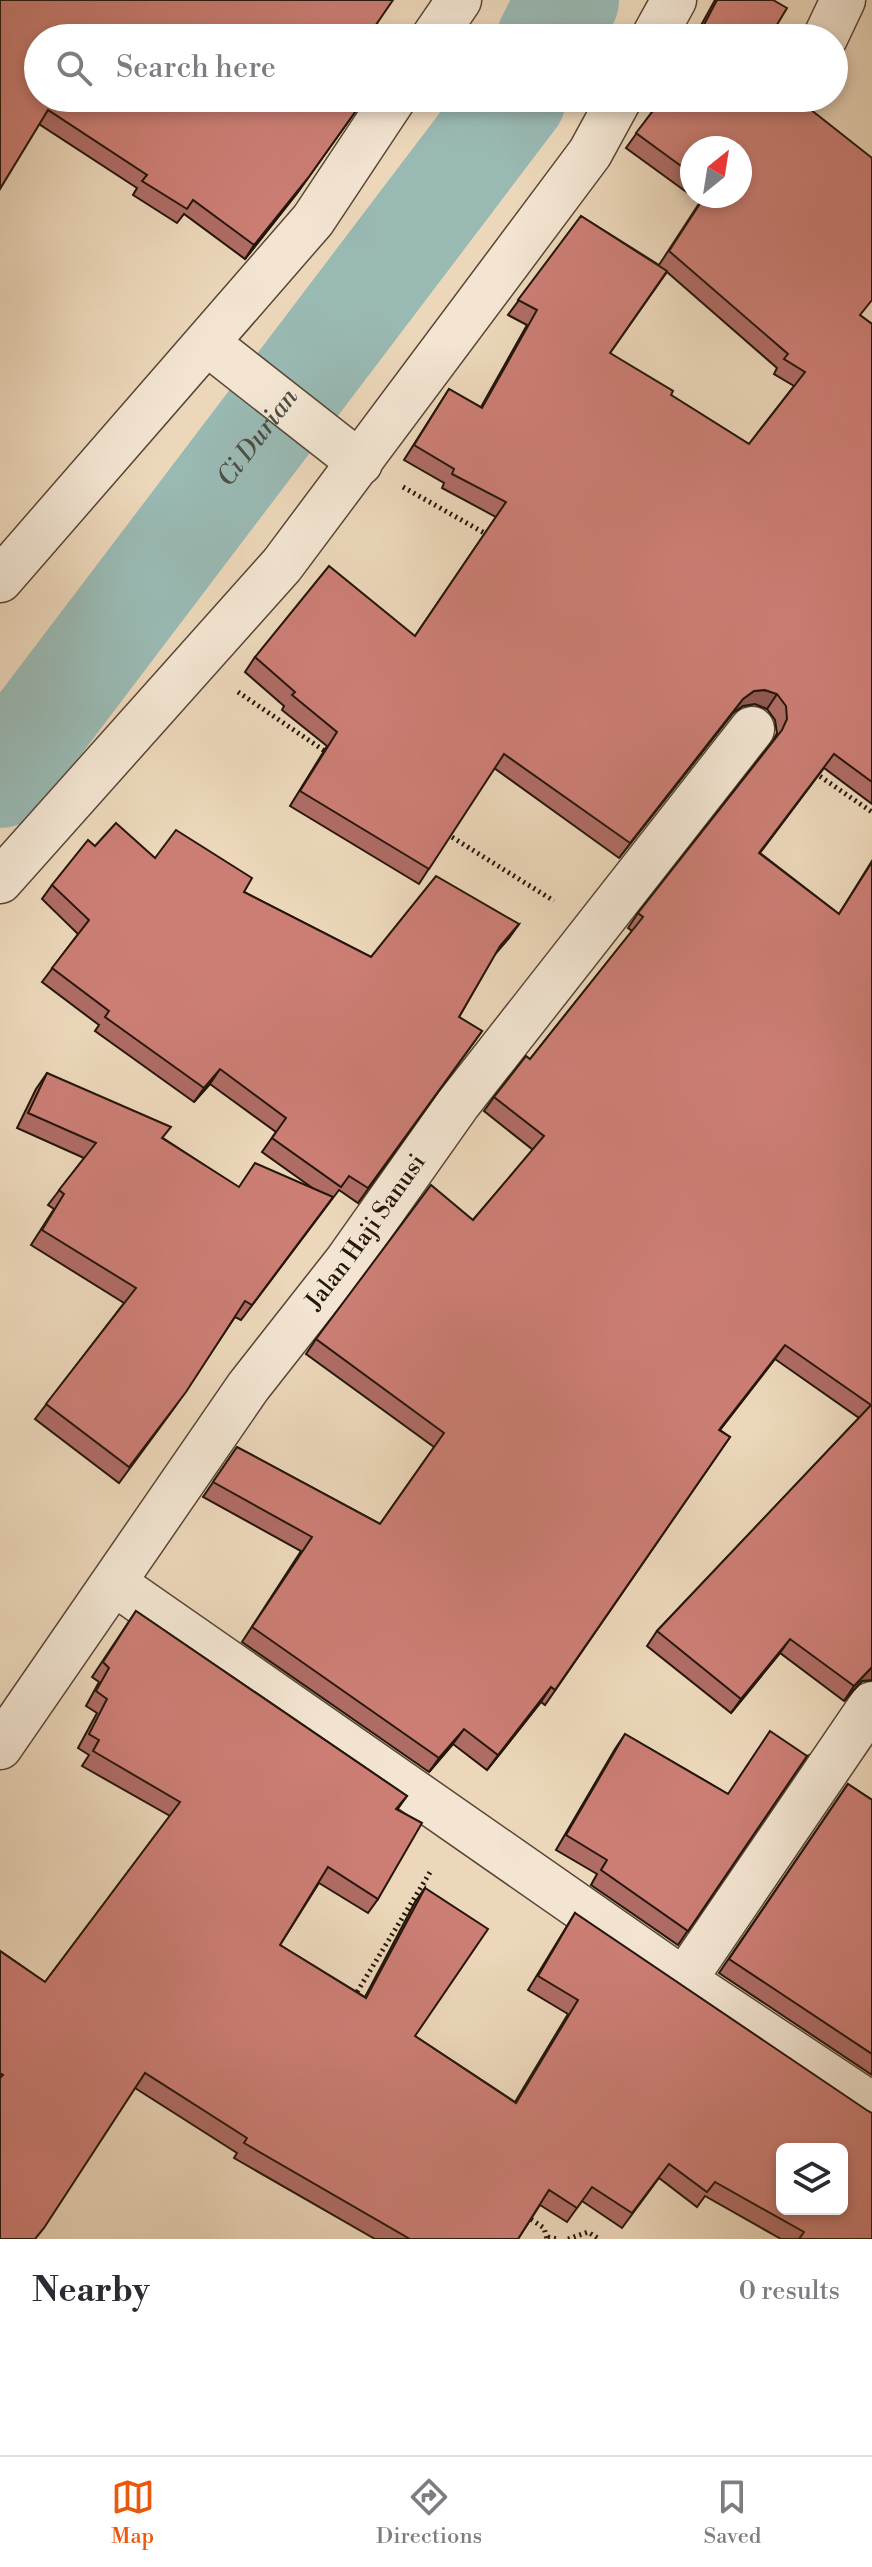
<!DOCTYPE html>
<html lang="en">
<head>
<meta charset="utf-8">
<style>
  :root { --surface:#fff; --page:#f7f7f7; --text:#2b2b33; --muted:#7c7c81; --line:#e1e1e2; --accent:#ea580c }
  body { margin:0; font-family:"Libre Bodoni",serif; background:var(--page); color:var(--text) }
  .controls { position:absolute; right:24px; bottom:24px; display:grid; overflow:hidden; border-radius:12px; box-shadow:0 4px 12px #0003 }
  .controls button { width:72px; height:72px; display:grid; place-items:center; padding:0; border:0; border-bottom:2px solid var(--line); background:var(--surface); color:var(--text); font:40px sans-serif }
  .compass { position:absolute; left:680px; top:136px; width:72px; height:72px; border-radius:50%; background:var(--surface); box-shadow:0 4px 12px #0003; rotate:30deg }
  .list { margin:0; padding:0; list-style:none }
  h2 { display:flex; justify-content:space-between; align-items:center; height:104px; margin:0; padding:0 32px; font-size:34px }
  h2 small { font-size:26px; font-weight:400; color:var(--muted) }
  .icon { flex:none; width:44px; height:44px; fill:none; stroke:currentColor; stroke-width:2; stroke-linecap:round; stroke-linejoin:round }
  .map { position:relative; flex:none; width:872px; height:2239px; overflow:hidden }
  .search { position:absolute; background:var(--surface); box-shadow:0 4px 12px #0003; left:24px; right:24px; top:24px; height:88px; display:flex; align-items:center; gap:20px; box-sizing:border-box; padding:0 28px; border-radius:44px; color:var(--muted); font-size:30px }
  .sheet { height:216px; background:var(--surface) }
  nav { display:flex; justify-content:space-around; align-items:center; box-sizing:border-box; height:112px; border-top:2px solid var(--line); background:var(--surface); font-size:22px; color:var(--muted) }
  nav a { display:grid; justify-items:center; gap:4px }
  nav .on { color:var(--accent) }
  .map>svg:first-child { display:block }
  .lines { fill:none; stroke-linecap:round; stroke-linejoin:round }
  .river { stroke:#99b9b3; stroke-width:102 }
  .street-casing { stroke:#574636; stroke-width:47 }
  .path { stroke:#25160a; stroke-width:5; stroke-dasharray:2 4; stroke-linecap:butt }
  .street { stroke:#f3e5d2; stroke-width:44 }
  .wall { fill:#af6c65; stroke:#25160a; stroke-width:2; fill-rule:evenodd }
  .shaded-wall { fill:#8f5852; stroke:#25160a; stroke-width:2 }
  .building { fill:#cc7e75; stroke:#25160a; stroke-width:2; fill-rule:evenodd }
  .labels { text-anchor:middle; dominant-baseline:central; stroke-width:6; stroke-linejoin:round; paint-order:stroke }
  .street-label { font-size:24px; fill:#25160a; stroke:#f3e5d2 }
  .water-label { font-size:26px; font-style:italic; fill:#4e4f45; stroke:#f3e5d2 }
</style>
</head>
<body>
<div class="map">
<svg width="872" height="2239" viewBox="0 0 872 2239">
  <rect width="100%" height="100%" fill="#ecd7ba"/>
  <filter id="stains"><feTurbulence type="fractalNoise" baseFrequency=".0025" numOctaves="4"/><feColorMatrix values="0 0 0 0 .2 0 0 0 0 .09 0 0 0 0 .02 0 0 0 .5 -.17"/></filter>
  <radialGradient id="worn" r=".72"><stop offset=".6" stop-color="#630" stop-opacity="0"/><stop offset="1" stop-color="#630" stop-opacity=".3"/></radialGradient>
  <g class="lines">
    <g class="river">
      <polyline points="548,38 568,0"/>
      <path id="s1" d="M 0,777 L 515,98"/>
    </g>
    <defs>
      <g id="street">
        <polyline points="433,38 459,0"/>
        <polyline points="653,38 674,0"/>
        <polyline points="825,38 843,0"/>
        <polyline points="207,343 360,463"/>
        <polyline points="0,580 313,220 394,98"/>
        <polyline points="0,881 282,565 590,153 620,98"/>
        <polyline points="114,1583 684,1980 872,2105"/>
        <path id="s2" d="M 0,1747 L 248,1387 L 347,1261 L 458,1104 L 752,729"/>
        <polyline points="684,1980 872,1704"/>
      </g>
    </defs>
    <use href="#street" class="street-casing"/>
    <g class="path">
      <polyline points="403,487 488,535"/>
      <polyline points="238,692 329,754"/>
      <polyline points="815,773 872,812"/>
      <polyline points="447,834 554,901"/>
      <polyline points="354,1997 432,1869"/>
      <polyline points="526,2216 544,2228 547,2239"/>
      <polyline points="548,2237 557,2239"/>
      <polyline points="568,2239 588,2232 599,2239"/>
    </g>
    <use href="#street" class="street"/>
  </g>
  <g class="wall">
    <polygon points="0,0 369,35 365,98 298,192 245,259 184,214 177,223 133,195 137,188 39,124"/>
    <polygon points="715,0 773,0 769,38 694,38"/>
    <path d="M 662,98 L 861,316 L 872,324 L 872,804 L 824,768 L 760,853 L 839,914 L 872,861 L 872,1680 L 862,1681 L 844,1701 L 780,1653 L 731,1713 L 647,1646 L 657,1631 L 859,1418 L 775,1359 L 720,1430 L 730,1437 L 545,1705 L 541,1702 L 487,1770 L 453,1744 L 429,1772 L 242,1642 L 301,1551 L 203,1497 L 237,1447 L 380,1524 L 434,1447 L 306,1354 L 316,1339 L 473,1220 L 533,1150 L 484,1111 L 494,1097 L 530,1059 L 632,931 L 628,928 L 638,913 L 773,741 L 777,733 L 775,720 L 767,709 L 755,704 L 743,706 L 733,713 L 619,858 L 494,768 L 419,884 L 290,806 L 327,746 L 282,710 L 284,706 L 245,672 L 255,657 L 415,636 L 496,517 L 442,488 L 444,483 L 404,460 L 449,389 L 481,407 L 527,325 L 508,315 L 581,216 L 659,265 L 700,202 L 692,196 L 740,196 L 692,148 L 692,196 L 626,148 ZM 667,272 L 777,368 L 774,374 L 794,386 L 749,444 L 671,395 L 610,353 Z"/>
    <polygon points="95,846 155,858 244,892 371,957 519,924 509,938 495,954 459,1017 482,1031 358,1203 339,1190 241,1320 235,1317 175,1407 119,1483 35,1419 124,1303 31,1245 54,1209 48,1205 84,1158 17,1128 36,1089 47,1073 163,1138 238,1187 311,1187 262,1152 276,1132 210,1084 194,1102 95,1031 99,1025 42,982 78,934 42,899 52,885"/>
    <polygon points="136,1611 407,1796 397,1810 378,1899 368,1913 319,1883 280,1945 365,1997 415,1902 425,1888 415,2036 515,2102 568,2014 528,1990 575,1913 872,2239 781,2239 705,2196 697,2207 659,2178 622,2228 582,2201 567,2222 540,2205 518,2239 375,2239 234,2158 237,2153 135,2088 0,2239 0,1951 45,1982 170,1816 82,1766 89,1755 78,1748 97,1713 86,1706 99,1682 92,1677"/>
    <polygon points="625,1734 728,1794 807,1756 678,1945 591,1885 597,1874 556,1850 615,1749"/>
    <polygon points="848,1784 872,1800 872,2075 719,1973"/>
  </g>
  <g class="shaded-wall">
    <polygon points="365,98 298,192 245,259 254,245"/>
    <polygon points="765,690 777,694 767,709 755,704 743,706 733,713 619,858 743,699 754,691"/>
    <polygon points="519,924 509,938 490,960 500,946"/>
    <polygon points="220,1069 210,1084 194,1102 204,1088"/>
    <polygon points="785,1345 775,1359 709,1444 719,1430"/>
    <polygon points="790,1639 780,1653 731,1713 741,1699"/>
    <polygon points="872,1667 872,1680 862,1681 844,1701 854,1686"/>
    <polygon points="551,1687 541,1702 487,1770 498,1755"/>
    <polygon points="464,1729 453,1744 429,1772 439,1758"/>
  </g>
  <g class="building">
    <polygon points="0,0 393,0 369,35 373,38 38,38 38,98 365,98 308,178 254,245 193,200 187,209 142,181 147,175 48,110 0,189"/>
    <polygon points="717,0 773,0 787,8 769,38 697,38"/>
    <polygon points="663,98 796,98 872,158 872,300 860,315 872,324 872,782 834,754 759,853 839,914 872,862 872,1667 854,1686 790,1639 741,1699 657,1631 871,1405 785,1345 719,1430 730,1437 555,1690 551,1687 498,1755 464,1729 439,1758 252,1627 312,1537 213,1482 237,1447 380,1524 444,1433 316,1339 431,1185 473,1220 544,1136 494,1097 526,1056 530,1059 643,917 638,913 782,730 787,719 786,706 777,694 765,690 754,691 743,699 630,843 504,754 429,869 300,791 337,732 292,695 295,692 255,657 329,566 415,636 506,502 452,474 454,469 414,445 449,389 482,408 537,310 518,300 581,216 667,271 610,353 673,391 671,395 749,444 805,372 784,359 788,354 669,251 705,196 740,196 740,148 692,148 692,174 636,133"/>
    <polygon points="116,823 155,858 176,830 252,878 244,892 371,957 436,876 519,924 500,946 459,1017 482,1031 368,1188 349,1176 341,1187 272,1138 286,1118 220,1069 204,1088 105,1017 109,1011 52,968 89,920 52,885 88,840 95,846"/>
    <polygon points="47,1073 171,1127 162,1138 239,1187 255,1163 333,1197 252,1305 245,1301 186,1392 129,1467 46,1404 136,1288 42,1230 64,1194 59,1190 96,1143 28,1113"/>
    <path d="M 136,1611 L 407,1796 L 396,1809 L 422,1823 L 378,1899 L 328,1867 L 280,1945 L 366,1998 L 425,1888 L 488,1929 L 415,2036 L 516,2103 L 578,2000 L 538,1976 L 575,1913 L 868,2111 L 872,2113 L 872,2239 L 799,2239 L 804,2232 L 715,2182 L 707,2192 L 669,2164 L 632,2213 L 592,2187 L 577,2208 L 549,2190 L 518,2239 L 410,2239 L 244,2143 L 247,2138 L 145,2073 L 44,2228 L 35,2239 L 0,2239 L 0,2078 L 3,2075 L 0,2073 L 0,1951 L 45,1982 L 180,1802 L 93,1751 L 99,1740 L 89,1734 L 107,1699 L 96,1691 L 109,1668 L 103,1662 ZM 782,2149 L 842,2149 L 842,2209 L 782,2209 Z"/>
    <polygon points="770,1731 807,1756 688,1931 601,1870 607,1860 566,1835 625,1734 728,1794"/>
    <polygon points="848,1784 872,1800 872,2054 729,1959"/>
  </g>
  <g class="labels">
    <g class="street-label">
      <text stroke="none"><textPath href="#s2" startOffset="632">Jalan Haji Sanusi</textPath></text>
    </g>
    <g class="water-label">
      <text stroke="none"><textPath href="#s1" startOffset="426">Ci Durian</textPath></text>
    </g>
  </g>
  <rect width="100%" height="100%" filter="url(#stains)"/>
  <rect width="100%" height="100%" fill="url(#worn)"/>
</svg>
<div class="controls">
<button><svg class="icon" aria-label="layers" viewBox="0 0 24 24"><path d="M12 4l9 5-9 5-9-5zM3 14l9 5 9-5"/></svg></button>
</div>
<svg class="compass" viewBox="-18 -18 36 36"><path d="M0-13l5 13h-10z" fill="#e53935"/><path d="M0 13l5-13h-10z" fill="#7c7c81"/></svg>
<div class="search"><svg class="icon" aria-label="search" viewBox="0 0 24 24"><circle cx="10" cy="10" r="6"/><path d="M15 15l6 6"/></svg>Search here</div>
</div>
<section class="sheet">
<h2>Nearby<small>0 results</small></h2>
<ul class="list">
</ul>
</section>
<nav>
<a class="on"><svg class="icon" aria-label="map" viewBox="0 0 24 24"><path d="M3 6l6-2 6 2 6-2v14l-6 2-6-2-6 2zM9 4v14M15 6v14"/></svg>Map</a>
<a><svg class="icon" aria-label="directions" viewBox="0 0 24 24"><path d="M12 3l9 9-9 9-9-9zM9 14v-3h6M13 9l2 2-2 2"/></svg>Directions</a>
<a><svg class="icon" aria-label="saved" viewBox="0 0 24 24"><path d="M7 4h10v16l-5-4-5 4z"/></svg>Saved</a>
</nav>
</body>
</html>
